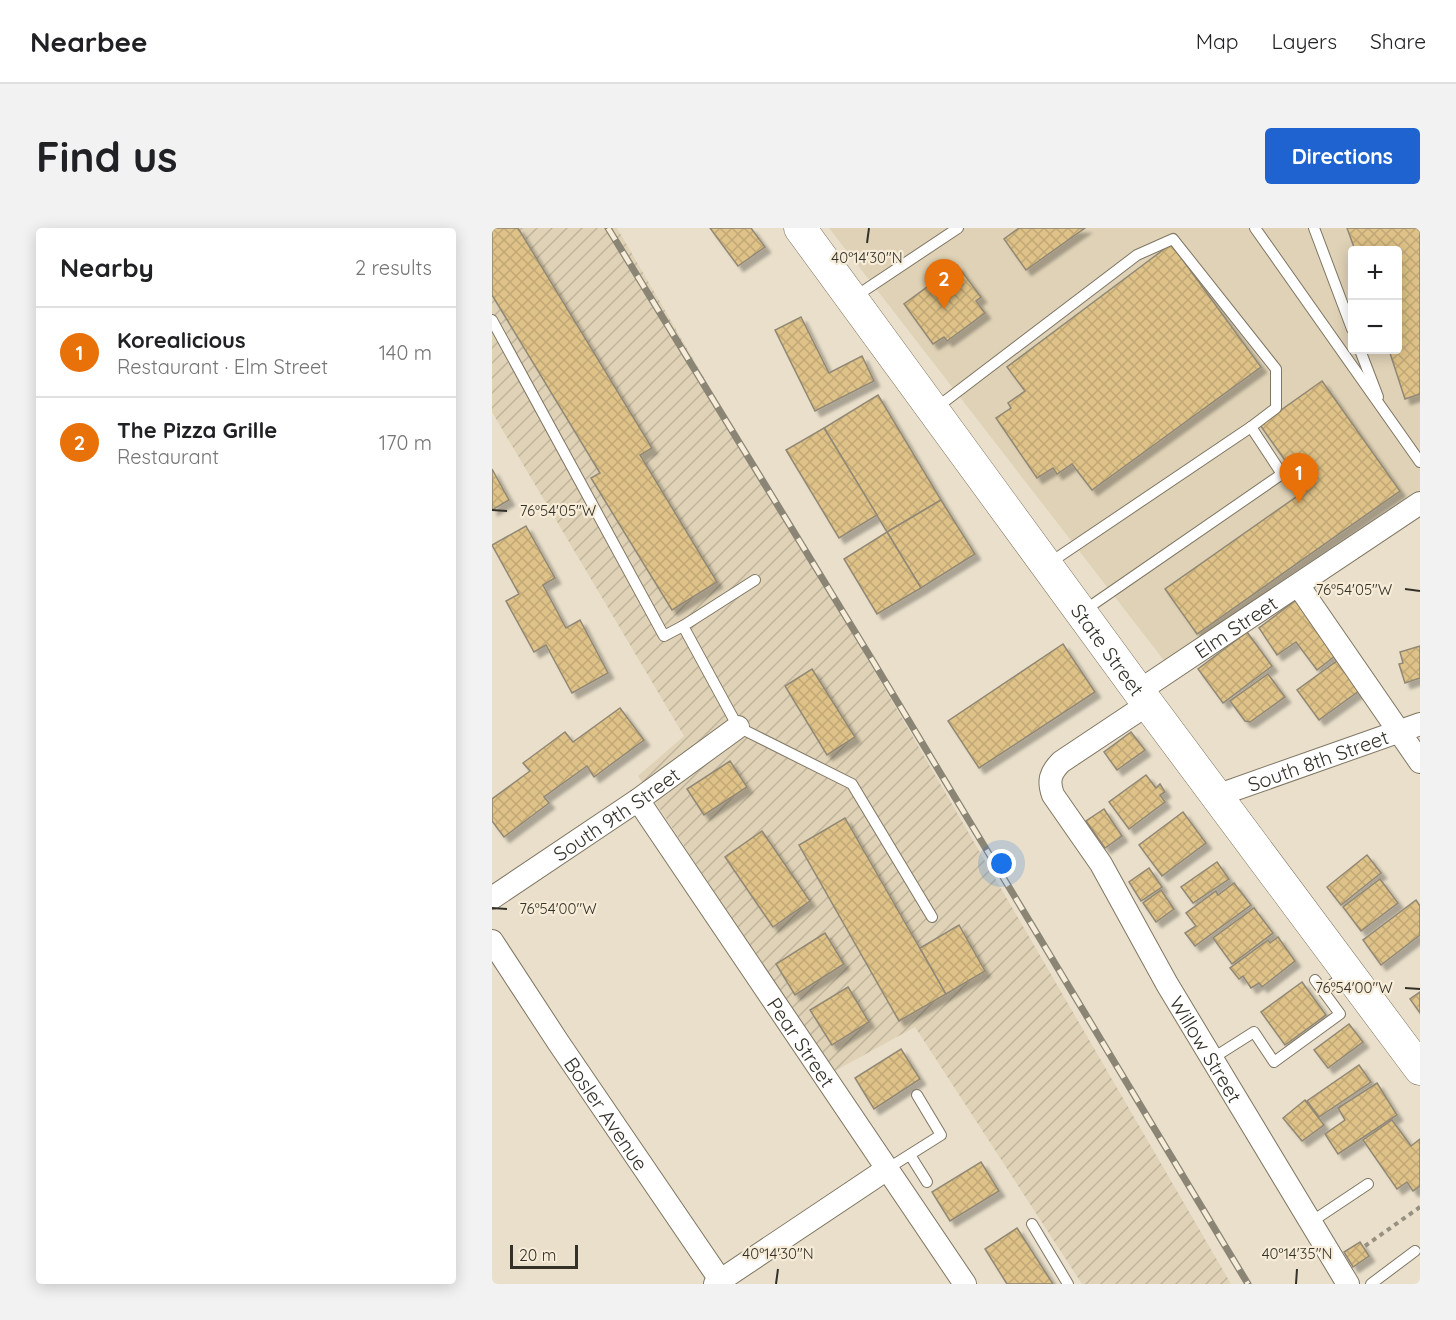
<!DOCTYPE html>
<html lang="en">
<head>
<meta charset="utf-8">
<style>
  :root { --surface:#fff; --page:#f2f2f2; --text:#202124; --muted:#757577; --line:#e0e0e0; --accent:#1e63cf }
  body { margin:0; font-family:Quicksand,sans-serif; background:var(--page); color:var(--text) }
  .controls { position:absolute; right:18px; top:18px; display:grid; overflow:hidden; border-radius:6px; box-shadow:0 3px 15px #0003 }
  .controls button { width:54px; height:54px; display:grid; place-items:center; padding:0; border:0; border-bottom:2px solid var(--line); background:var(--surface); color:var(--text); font:30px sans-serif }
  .scale { position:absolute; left:18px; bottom:15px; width:68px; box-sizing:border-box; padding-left:6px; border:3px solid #343129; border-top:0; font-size:16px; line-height:21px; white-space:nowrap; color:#343129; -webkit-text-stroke:4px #f6ecd7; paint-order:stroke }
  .you { position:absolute; left:510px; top:636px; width:21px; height:21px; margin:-15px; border:4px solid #fff; border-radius:50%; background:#1a73e8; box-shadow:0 0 0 9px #1a73e833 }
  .badge { display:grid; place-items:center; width:39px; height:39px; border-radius:50%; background:var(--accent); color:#fff; font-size:20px; font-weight:700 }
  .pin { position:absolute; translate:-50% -50px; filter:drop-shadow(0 2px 3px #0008) }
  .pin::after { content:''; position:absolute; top:32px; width:21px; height:18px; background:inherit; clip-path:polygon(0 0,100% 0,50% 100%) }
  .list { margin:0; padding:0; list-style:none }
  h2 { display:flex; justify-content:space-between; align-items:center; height:78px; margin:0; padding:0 24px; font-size:26px }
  h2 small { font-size:20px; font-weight:400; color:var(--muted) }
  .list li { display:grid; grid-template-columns:39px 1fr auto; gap:18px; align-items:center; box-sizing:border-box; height:90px; padding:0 24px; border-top:2px solid var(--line) }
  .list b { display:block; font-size:22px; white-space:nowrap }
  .list p { margin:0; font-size:20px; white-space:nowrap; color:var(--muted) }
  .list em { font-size:20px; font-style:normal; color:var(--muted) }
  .map { position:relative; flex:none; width:928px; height:1056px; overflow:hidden; border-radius:6px }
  header { display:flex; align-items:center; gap:36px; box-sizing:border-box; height:84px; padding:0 30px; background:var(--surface); border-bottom:2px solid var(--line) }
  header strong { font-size:28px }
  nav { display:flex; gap:33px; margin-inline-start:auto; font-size:21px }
  .intro { display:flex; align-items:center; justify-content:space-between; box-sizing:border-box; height:144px; padding:0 36px }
  h1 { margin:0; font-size:42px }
  .button { padding:15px 27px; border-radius:6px; background:var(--accent); color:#fff; font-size:21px; font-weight:700 }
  main { display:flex; gap:36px; padding:0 36px }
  aside { flex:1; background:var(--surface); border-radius:6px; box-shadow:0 3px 15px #0003 }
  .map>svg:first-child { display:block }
  .built { fill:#dfd2b6; fill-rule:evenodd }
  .industrial { fill:url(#industrial-furrows) }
  .building { fill:url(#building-cross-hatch); stroke:#918875; stroke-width:1.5; filter:url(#shadow) }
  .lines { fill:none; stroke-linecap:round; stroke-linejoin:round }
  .lane-casing { stroke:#7f7663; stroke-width:12 }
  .street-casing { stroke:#7f7663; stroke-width:24 }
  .secondary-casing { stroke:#7f7663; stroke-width:33 }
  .path { stroke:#979081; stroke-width:4; stroke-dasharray:4.5 4.5; stroke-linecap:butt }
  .lane { stroke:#fff; stroke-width:10 }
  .street { stroke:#fff; stroke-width:22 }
  .secondary { stroke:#fff; stroke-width:32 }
  .rail-casing { stroke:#8b8576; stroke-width:7 }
  .rail { stroke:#f6ecd7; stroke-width:4.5; stroke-dasharray:14; stroke-linecap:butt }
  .ticks { fill:none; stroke:#343129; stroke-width:2 }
  .labels { text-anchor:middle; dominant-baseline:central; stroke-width:4.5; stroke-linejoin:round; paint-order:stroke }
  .street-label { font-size:20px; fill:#343129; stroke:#f6ecd7 }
  .ticks-label { font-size:15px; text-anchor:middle; fill:#343129; stroke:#f6ecd7; stroke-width:4.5; stroke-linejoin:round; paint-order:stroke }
</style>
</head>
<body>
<header>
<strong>Nearbee</strong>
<nav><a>Map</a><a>Layers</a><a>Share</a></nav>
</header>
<div class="intro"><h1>Find us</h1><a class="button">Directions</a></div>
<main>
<aside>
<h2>Nearby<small>2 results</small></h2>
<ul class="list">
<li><span class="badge" style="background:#e8710a">1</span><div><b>Korealicious</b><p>Restaurant · Elm Street</p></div><em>140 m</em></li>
<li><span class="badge" style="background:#e8710a">2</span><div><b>The Pizza Grille</b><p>Restaurant</p></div><em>170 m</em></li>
</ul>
</aside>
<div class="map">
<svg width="928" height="1056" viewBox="0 0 928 1056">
  <defs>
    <pattern id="industrial-furrows" width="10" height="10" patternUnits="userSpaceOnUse" patternTransform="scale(1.5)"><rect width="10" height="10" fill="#dfd2b6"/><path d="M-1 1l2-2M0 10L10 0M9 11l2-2" fill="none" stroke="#c0b59c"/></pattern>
    <pattern id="building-cross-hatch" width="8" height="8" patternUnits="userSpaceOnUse" patternTransform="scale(1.5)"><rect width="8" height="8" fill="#dfc287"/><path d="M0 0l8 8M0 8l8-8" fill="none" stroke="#c0a775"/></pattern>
    <filter id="shadow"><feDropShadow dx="5.5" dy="5.5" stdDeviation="1.5" flood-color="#0004"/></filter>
  </defs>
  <rect width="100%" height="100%" fill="#e9dfca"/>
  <path class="built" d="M 337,0 L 928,0 L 928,267 L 674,435 ZM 860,22 L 906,22 L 906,122 L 860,122 Z"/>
  <polygon class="industrial" points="0,0 125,0 739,1056 590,1056 423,799 341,844 146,548 192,508 0,184"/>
  <g class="building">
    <polygon points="0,0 26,0 160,220 148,227 225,354 180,382 99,250 108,245 0,67"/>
    <polygon points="218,0 259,0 273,19 246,38"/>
    <polygon points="527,0 593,0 534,42 512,11"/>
    <polygon points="855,0 928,0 928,166 913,171 897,122 906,122 906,22 863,22"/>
    <polygon points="679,16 769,139 600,262 580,236 565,246 561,240 545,250 504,190 519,180 516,175 533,163 515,139"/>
    <polygon points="465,37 489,69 484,73 493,85 455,113 452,109 441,116 412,76"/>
    <polygon points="309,89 337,145 370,128 382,153 323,183 283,102"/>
    <polygon points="830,153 908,263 705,406 673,361 814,262 768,197"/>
    <polygon points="386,167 449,272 395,304 332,200"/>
    <polygon points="332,200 385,287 347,310 294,222"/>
    <polygon points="0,241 17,272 0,282"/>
    <polygon points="449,272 483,326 429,360 395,304"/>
    <polygon points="34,298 63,350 51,357 74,400 88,392 116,445 80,465 54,417 42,424 14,373 27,366 0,317"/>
    <polygon points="395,304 429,360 385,386 352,331"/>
    <polygon points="804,372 848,424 825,442 804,414 785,427 767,400"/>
    <polygon points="755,404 780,438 731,475 706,441"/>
    <polygon points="571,416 603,464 487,540 456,493"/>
    <polygon points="928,418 928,450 913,455 907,436 911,435 908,424"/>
    <polygon points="849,430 871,460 827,492 805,462"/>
    <polygon points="320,441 363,509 335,527 293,458"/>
    <polygon points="776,446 793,469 758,494 753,493 738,473"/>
    <polygon points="128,480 152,512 102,549 95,538 52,569 57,575 12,609 0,593 0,571 38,543 31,535 73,504 81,514"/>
    <polygon points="639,504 653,522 625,542 612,524"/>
    <polygon points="238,533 255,559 212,587 195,561"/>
    <polygon points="654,547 664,560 668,556 673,564 668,567 673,574 637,601 617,574"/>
    <polygon points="612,581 630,608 613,620 594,593"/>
    <polygon points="691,584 714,615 670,648 647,617"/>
    <polygon points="353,590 454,766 407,793 307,617"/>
    <polygon points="270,603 318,673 281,699 233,629"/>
    <polygon points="875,627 889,645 849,677 835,659"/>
    <polygon points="725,634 737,651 701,675 689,659"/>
    <polygon points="657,640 670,659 649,673 637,654"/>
    <polygon points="888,651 906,675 869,703 851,679"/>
    <polygon points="742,655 759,677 703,718 693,705 704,698 694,685 724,663 726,667"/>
    <polygon points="669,662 682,681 664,694 651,675"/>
    <polygon points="924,672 928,678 928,707 889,737 871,712"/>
    <polygon points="762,680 781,705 740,736 721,710"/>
    <polygon points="467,697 493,743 454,766 428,720"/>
    <polygon points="333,705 352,736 303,767 284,736"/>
    <polygon points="786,709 803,733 770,759 767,755 759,760 751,748 747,751 738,740 776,712 778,715"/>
    <polygon points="810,754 834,787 793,817 769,784"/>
    <polygon points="356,759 377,794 340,817 318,782"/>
    <polygon points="928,764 928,785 918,771"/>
    <polygon points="857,796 871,814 836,840 822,822"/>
    <polygon points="409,821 428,851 382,881 363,850"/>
    <polygon points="867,837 879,854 827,889 815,873"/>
    <polygon points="885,855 905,887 846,926 833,906 853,892 846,880"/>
    <polygon points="813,872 832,897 810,913 791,890"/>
    <polygon points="900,892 919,918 928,911 928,958 921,963 915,954 905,961 871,912"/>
    <polygon points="489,934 507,963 458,993 440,964"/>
    <polygon points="525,1000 561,1056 515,1056 493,1021"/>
    <polygon points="868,1014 877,1028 861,1039 852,1024"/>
  </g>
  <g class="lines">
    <defs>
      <g id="lane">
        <polyline points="763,0 928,234"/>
        <polyline points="822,0 860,101"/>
        <polyline points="361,70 466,0"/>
        <polyline points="0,92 172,408 191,398 246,499 360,556 440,689"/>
        <polyline points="868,122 886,169"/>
        <polyline points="444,180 645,27 681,11 784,141 784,180 759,199 556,336"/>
        <polyline points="590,384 790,246 759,199"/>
        <polyline points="191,398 263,352"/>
        <polyline points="831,763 855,746"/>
        <polyline points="721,830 762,804 782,834 848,786 823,752"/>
        <polyline points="418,927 435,954"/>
        <polyline points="395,941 449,907 425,867"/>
        <polyline points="819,994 876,956"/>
        <polyline points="540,996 576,1056"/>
        <polyline points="879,1056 923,1023"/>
      </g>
      <g id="street">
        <polyline points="806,357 928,534"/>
        <path id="s1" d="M 647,463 L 928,275"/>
        <path id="s2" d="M 656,476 L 569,534 C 558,545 556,553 561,567 L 609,636 L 675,756 L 856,1056"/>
        <path id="s3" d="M 724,568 L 928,496"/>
        <path id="s4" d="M 146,572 L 473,1056"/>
        <path id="s5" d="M 0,670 L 146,572 L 246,499"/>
        <path id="s6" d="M 0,713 L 66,814 L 231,1056"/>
        <polyline points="223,1056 395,941"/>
      </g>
      <g id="secondary">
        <path id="s7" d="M 308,0 L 656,476 L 928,841"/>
      </g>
    </defs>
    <use href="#lane" class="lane-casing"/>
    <use href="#street" class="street-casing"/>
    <use href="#secondary" class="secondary-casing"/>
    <polyline class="path" points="873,1018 928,979"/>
    <use href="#lane" class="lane"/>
    <use href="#street" class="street"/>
    <use href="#secondary" class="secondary"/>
    <defs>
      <polyline id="rail" points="116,0 376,425 756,1056"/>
    </defs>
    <use href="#rail" class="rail-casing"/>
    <use href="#rail" class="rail"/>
  </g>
  <path class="ticks" d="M 375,15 L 377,0M 0,282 L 15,283M 913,361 L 928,363M 0,680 L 15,681M 913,760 L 928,761M 284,1056 L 286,1041M 804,1056 L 805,1041"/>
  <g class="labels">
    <g class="street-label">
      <text stroke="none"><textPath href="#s1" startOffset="116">Elm Street</textPath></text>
      <text stroke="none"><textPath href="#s7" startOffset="522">State Street</textPath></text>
      <text stroke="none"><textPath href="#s3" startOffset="108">South 8th Street</textPath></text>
      <text stroke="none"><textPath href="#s5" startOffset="150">South 9th Street</textPath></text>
      <text stroke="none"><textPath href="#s4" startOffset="292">Pear Street</textPath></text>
      <text stroke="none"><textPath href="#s2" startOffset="438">Willow Street</textPath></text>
      <text stroke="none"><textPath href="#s6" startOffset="207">Bosler Avenue</textPath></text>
    </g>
  </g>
  <g class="ticks-label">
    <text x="375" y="35">40°14'30"N</text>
    <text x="66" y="288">76°54'05"W</text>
    <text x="862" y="367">76°54'05"W</text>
    <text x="66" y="686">76°54'00"W</text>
    <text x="862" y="765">76°54'00"W</text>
    <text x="286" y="1031">40°14'30"N</text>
    <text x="805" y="1031">40°14'35"N</text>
  </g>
</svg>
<div class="controls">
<button>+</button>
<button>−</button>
</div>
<div class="scale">20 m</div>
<div class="you"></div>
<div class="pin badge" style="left:807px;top:275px;background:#e8710a">1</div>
<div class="pin badge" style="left:452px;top:81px;background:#e8710a">2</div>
</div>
</main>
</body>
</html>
